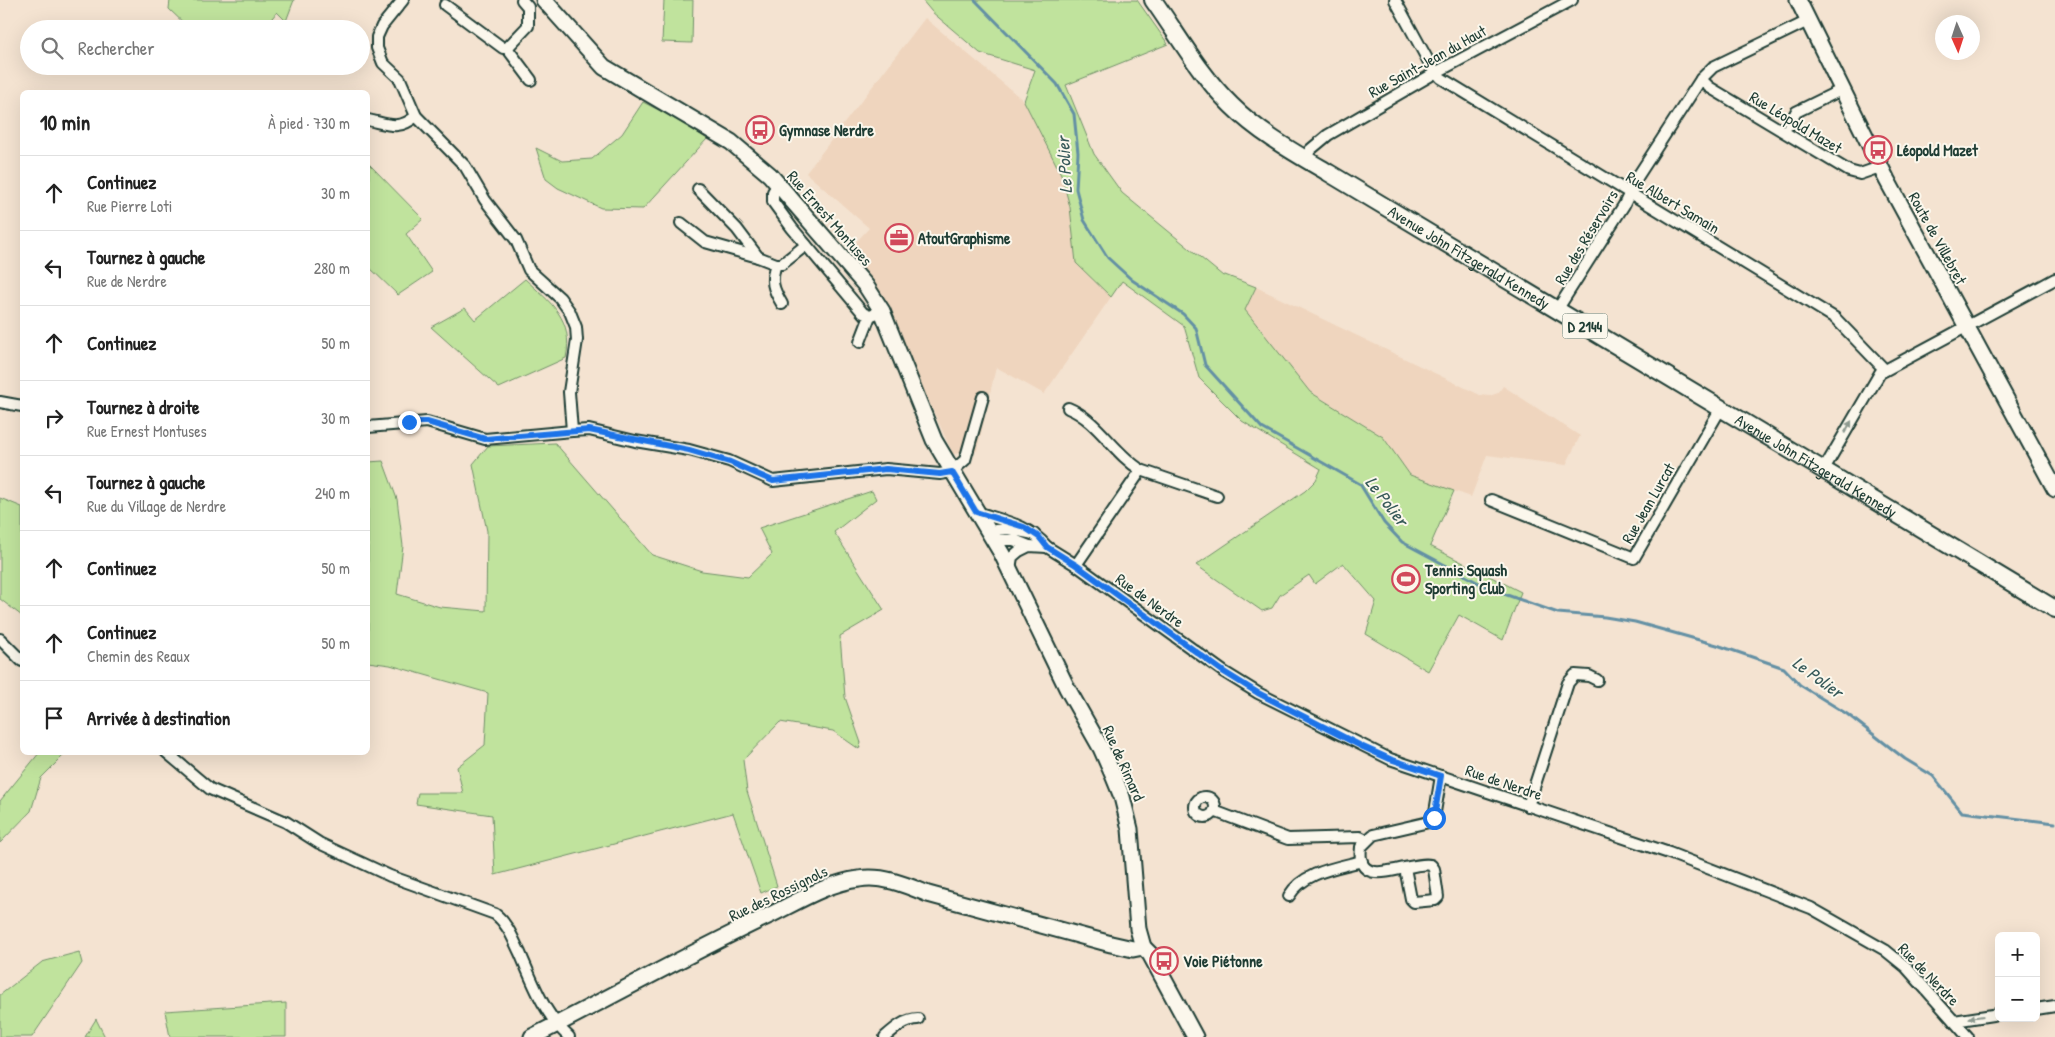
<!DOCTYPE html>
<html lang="fr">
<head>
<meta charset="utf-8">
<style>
  :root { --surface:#fff; --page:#f6f6f6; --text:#222; --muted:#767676; --line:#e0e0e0 }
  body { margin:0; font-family:"Patrick Hand",sans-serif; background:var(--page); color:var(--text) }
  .controls { position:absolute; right:15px; bottom:15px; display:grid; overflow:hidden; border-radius:8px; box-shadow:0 5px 20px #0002 }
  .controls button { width:45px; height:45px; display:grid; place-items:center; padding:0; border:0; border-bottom:1px solid var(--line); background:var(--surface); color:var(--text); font:25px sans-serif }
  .compass { position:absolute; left:1935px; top:15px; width:45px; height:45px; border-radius:50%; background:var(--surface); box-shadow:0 5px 20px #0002; rotate:177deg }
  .stop { position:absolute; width:15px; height:15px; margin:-11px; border:4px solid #1a73e8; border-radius:50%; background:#fff }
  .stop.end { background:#1a73e8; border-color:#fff; box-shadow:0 1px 5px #0008 }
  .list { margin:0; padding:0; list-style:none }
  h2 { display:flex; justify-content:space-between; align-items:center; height:65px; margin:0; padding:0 20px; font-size:21px }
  h2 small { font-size:16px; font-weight:400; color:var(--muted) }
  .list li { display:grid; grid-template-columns:32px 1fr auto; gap:15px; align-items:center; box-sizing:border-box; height:75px; padding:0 20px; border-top:1px solid var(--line) }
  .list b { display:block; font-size:19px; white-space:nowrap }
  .list p { margin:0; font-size:16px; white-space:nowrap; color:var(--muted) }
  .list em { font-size:16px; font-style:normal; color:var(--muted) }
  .icon { flex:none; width:28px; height:28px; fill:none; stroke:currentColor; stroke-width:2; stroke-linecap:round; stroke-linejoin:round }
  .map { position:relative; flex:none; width:2055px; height:1037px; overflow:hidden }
  .search { position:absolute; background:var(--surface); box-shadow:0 5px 20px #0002; left:20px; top:20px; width:350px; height:55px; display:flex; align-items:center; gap:12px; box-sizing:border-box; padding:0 18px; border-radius:28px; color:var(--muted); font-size:19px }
  .panel { position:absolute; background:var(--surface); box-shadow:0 5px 20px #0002; left:20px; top:90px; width:350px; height:665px; border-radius:8px }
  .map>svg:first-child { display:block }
  .built { fill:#efd5be }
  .green { fill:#c0e39d; stroke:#709068 }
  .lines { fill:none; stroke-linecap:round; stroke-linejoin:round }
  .stream { stroke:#6390a4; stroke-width:3 }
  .street-casing { stroke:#1f3d34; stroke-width:14 }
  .secondary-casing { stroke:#1f3d34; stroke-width:19 }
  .primary-casing { stroke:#1f3d34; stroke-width:20 }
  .street { stroke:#fbf7ec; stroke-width:10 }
  .secondary { stroke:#fbf7ec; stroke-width:15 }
  .primary { stroke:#fbf7ec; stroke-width:16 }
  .oneway { fill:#8d9a90 }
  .route { stroke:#1a73e8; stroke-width:6 }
  .labels { text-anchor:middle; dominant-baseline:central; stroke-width:4; stroke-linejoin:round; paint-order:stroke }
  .shield { fill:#fbf7ec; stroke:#61756b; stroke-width:1 }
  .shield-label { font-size:15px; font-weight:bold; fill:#1f3d34 }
  .street-label { font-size:16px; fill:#1f3d34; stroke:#fbf7ec }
  .poi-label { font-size:16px; font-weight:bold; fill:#1f3d34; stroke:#fbf7ec; text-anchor:start }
  .water-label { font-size:18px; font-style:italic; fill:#365959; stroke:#fbf7ec }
</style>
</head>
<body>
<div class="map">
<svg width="2055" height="1037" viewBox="0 0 2055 1037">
  <rect width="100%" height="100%" fill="#f4e3d1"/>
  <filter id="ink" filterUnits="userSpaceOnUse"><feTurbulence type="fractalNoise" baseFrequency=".02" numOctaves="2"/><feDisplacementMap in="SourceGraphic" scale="10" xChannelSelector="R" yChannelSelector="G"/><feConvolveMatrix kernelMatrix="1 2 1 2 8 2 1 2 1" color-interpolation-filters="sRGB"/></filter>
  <g filter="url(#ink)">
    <g class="built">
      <polygon points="925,18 1024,101 1061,174 1070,207 1076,263 1111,297 1044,394 996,367 977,451 953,454 904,347 893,316 870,278 848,251 869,228 806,173"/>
      <polygon points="1256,287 1480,395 1489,396 1498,393 1503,386 1580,436 1566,465 1487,455 1471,497 1410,475 1383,437 1310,392 1245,310"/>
    </g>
    <g class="green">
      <polygon points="170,0 294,0 286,21 277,12 263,29 190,29 169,9"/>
      <polygon points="664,0 693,0 692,43 662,42"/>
      <polygon points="922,0 1137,0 1168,44 1066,85 1094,154 1122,193 1223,276 1225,275 1256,287 1245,310 1310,392 1383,437 1410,475 1454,491 1430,546 1521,592 1503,640 1459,615 1428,671 1366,634 1376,601 1343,563 1315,584 1309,575 1280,595 1272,608 1262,611 1196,565 1305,491 1316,480 1321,469 1242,421 1199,378 1184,326 1122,281 1111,297 1076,263 1070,207 1061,174 1024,101 1035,70 980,53 932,12"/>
      <polygon points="643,102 680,121 707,139 643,209 601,208 558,188 546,179 536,148 562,161 592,159 622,134"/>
      <polygon points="369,164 423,219 406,234 432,272 398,295 368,266"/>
      <path d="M 525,279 C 551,303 574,319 566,358 L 499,388 L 431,327 L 465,308 L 475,320 Z"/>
      <polygon points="555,443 652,555 702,571 748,577 772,554 759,528 872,491 876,499 834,532 884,610 840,636 845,697 861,743 859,749 833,731 780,722 743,760 747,791 777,886 761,893 733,813 495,875 492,815 416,804 418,793 463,793 457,767 485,745 488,693 390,665 368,662 368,462 383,461 397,499 403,546 397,594 440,607 486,611 487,531 473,464 488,446"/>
      <polygon points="0,498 22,507 22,616 0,599"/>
      <polygon points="40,752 66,753 41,778 31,811 0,843 0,801"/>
      <polygon points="79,952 82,963 32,1037 0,1037 0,995 42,962"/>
      <polygon points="286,1003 286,1037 170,1037 165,1011"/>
      <polygon points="96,1019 105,1037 85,1037"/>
    </g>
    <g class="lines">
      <polyline class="stream" points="975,0 1057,84 1074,114 1078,153 1076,189 1084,220 1108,258 1132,280 1183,314 1196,328 1205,365 1262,428 1360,484 1384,523 1402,542 1490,589 1558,613 1605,617 1635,622 1717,645 1784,668 1800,685 1847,714 1905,759 1933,776 1962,812 2055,823"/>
      <defs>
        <g id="street">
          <polyline points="403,0 382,26 377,37 377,48 383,63 400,79 416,116 465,166 485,200 516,240 529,270 560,298 570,312 576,327 577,340 569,392 572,431 589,430 635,441 689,450 729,461 773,481 886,469 940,474 951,472 965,460 983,397"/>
          <polyline points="1395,0 1431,66 1441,78 1835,318 1885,370"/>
          <polyline points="445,5 503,48 507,48 528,26 528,7 522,0"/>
          <polyline points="507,48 531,80"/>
          <polyline points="1701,79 1709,87 1849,171 1860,174 1880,167"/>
          <path d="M 368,120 C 388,124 399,131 416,116"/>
          <polyline points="1789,125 1796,112 1841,90"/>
          <polyline points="1306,159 1310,150 1328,135 1435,73 1572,0"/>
          <polyline points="778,184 773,192 773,202 792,228 863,313 870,316 882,311"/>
          <polyline points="698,189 737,229 758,257 776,264 782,264 806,245"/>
          <polyline points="681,223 705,242 758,257"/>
          <path d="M 776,264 C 770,281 773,289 782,304"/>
          <polyline points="1557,310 1624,205 1638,176 1701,79 1713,67 1808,21"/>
          <polyline points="860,342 870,316"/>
          <polyline points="0,402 22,406"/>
          <path d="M 1068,408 C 1098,420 1113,453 1141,470"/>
          <polyline points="368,427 427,422 485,439 572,431"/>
          <polyline points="1824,469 1880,373 2055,279"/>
          <polyline points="1491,500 1634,558 1721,408"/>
          <path d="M 976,512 C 1003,521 1028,524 1047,547"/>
          <polyline points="1029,546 1014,540 993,540 996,530 1008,529 1034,534"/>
          <polyline points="1076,565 1141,470 1217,496"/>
          <polyline points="1010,569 1012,557 1019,551 1029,546 1047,547 1076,565 1224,672 1258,693 1390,759 1669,853 1811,908 1885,950 1906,967 1968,1037"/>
          <polyline points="0,639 22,661"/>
          <path d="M 166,752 L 210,789 L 286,822 L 319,843 L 390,876 L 495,914 C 508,924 513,939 520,953 C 533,983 544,1014 569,1037"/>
          <circle cx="1205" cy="807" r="10"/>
          <polyline points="1528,806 1568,683 1575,675 1589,676 1597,680"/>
          <polyline points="1214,811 1288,839 1360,837 1366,840"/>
          <path d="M 1405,868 L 1411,899 L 1414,902 L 1435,900 L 1438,897 L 1434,869 L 1431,865 C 1410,860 1355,894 1361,847 L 1373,835 L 1429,822 L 1435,812 L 1441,776"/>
          <path d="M 1289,896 C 1303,872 1336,868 1362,861"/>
          <polyline points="2036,1009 2055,1006"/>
          <polyline points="1954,1021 1999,1014"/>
          <path d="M 885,1037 C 894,1029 905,1019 918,1019"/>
        </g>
        <g id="secondary">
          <polyline points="544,0 604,67 731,142 770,175 866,286 882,311 934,440 1002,554 1067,688 1101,748 1113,775 1122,797 1130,829 1138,929 1143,947 1150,954 1195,1037"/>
          <polyline points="1798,0 1887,180 2055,489"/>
          <path d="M 532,1037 C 611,997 688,954 768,916 C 797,902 827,883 859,879 C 883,875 906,885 928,894 L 1111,944 L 1133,949 L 1143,947"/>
        </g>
        <g id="primary">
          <path id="s1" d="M 1153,0 C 1178,35 1200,75 1231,105 C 1259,133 1295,153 1329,173 L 2055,609"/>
        </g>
      </defs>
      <use href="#street" class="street-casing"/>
      <use href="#secondary" class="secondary-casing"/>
      <use href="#primary" class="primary-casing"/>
      <use href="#street" class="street"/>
      <use href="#secondary" class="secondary"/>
      <use href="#primary" class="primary"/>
    </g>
    <defs><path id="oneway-solid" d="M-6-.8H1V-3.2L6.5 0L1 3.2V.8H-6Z" transform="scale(1.25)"/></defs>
    <g class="oneway">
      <use href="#oneway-solid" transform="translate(1848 427) rotate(-60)"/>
      <use href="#oneway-solid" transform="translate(1976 1017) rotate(172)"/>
    </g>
  </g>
  <g class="lines" filter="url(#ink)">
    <polyline class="route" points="409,422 427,422 485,439 589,430 689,450 730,462 773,481 886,469 940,474 952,472 976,512 1024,527 1039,537 1047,547 1076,565 1224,672 1258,693 1363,747 1390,759 1441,776 1434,818"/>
  </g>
  <defs>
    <symbol id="bus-ring" viewBox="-11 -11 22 22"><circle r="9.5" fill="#fbf7ec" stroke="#d1495b" stroke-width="1.5"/><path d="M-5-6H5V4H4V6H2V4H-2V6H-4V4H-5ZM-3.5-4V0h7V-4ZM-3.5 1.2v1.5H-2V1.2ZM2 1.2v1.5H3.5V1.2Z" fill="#d1495b"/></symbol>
    <symbol id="office-ring" viewBox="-11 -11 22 22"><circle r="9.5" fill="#fbf7ec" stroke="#d1495b" stroke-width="1.5"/><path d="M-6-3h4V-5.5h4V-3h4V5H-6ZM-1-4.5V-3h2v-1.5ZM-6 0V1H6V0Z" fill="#d1495b"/></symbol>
    <symbol id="stadium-ring" viewBox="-11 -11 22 22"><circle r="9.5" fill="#fbf7ec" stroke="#d1495b" stroke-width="1.5"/><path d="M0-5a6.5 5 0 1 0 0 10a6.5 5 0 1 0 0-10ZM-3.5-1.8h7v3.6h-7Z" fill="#d1495b"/></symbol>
  </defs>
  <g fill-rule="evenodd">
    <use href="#bus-ring" x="744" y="114" width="32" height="32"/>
    <use href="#bus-ring" x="1862" y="134" width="32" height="32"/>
    <use href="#office-ring" x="883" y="222" width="32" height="32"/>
    <use href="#stadium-ring" x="1390" y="563" width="32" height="32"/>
    <use href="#bus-ring" x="1148" y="945" width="32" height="32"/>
  </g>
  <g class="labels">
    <rect class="shield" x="1562.5" y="313.5" width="45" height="25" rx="4"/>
    <g class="shield-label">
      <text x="1585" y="326">D 2144</text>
    </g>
    <g class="street-label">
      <text transform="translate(1427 61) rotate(-29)">Rue Saint-Jean du Haut</text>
      <text transform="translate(1796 122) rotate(31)">Rue Léopold Mazet</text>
      <text transform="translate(1673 202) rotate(31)">Rue Albert Samain</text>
      <text transform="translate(830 218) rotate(49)">Rue Ernest Montuses</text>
      <text transform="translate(1586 237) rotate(-59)">Rue des Réservoirs</text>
      <text transform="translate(1938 238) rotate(61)">Route de Villebret</text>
      <text stroke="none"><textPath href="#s1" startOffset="414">Avenue John Fitzgerald Kennedy</textPath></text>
      <text stroke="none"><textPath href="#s1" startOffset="819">Avenue John Fitzgerald Kennedy</textPath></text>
      <text transform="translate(1648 503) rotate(-60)">Rue Jean Lurcat</text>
      <text transform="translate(1150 600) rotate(36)">Rue de Nerdre</text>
      <text transform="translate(1124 763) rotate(66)">Rue de Rimard</text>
      <text transform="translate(1504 782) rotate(19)">Rue de Nerdre</text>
      <text transform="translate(778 893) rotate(-26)">Rue des Rossignols</text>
      <text transform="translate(1929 974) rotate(46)">Rue de Nerdre</text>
    </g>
    <g class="poi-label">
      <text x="779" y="130">Gymnase Nerdre</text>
      <text x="1897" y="150">Léopold Mazet</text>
      <text x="918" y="238">AtoutGraphisme</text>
      <text x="1425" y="570">Tennis Squash<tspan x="1425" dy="18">Sporting Club</tspan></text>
      <text x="1183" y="961">Voie Piétonne</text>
    </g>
    <g class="water-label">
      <text transform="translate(1064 165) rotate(-93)">Le Polier</text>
      <text transform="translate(1387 501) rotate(52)">Le Polier</text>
      <text transform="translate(1818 677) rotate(36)">Le Polier</text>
    </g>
  </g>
</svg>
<div class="controls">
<button>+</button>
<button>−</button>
</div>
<svg class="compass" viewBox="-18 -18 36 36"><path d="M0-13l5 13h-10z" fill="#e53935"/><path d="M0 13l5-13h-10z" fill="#767676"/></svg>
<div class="stop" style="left:1434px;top:818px"></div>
<div class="stop end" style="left:409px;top:422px"></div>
<div class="search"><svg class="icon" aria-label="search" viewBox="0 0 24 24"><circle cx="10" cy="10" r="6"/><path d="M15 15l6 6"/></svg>Rechercher</div>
<section class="panel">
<h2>10 min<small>À pied · 730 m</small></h2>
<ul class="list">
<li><svg class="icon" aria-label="ahead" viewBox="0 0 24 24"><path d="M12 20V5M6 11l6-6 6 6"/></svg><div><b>Continuez</b><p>Rue Pierre Loti</p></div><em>30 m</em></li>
<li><svg class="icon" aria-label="left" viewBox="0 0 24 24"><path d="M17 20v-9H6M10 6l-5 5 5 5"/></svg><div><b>Tournez à gauche</b><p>Rue de Nerdre</p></div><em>280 m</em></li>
<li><svg class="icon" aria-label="ahead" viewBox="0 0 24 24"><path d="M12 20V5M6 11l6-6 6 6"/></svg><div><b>Continuez</b></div><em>50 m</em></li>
<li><svg class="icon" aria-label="right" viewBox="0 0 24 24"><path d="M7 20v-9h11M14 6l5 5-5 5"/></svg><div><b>Tournez à droite</b><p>Rue Ernest Montuses</p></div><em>30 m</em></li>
<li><svg class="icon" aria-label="left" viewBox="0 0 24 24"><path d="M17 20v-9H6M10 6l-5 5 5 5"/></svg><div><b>Tournez à gauche</b><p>Rue du Village de Nerdre</p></div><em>240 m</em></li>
<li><svg class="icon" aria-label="ahead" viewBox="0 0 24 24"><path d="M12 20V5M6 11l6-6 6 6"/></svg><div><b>Continuez</b></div><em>50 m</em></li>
<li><svg class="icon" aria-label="ahead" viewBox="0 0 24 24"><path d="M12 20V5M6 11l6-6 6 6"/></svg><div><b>Continuez</b><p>Chemin des Reaux</p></div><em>50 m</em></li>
<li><svg class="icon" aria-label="arrive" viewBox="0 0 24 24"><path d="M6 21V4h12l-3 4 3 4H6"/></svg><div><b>Arrivée à destination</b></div></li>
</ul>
</section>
</div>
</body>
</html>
